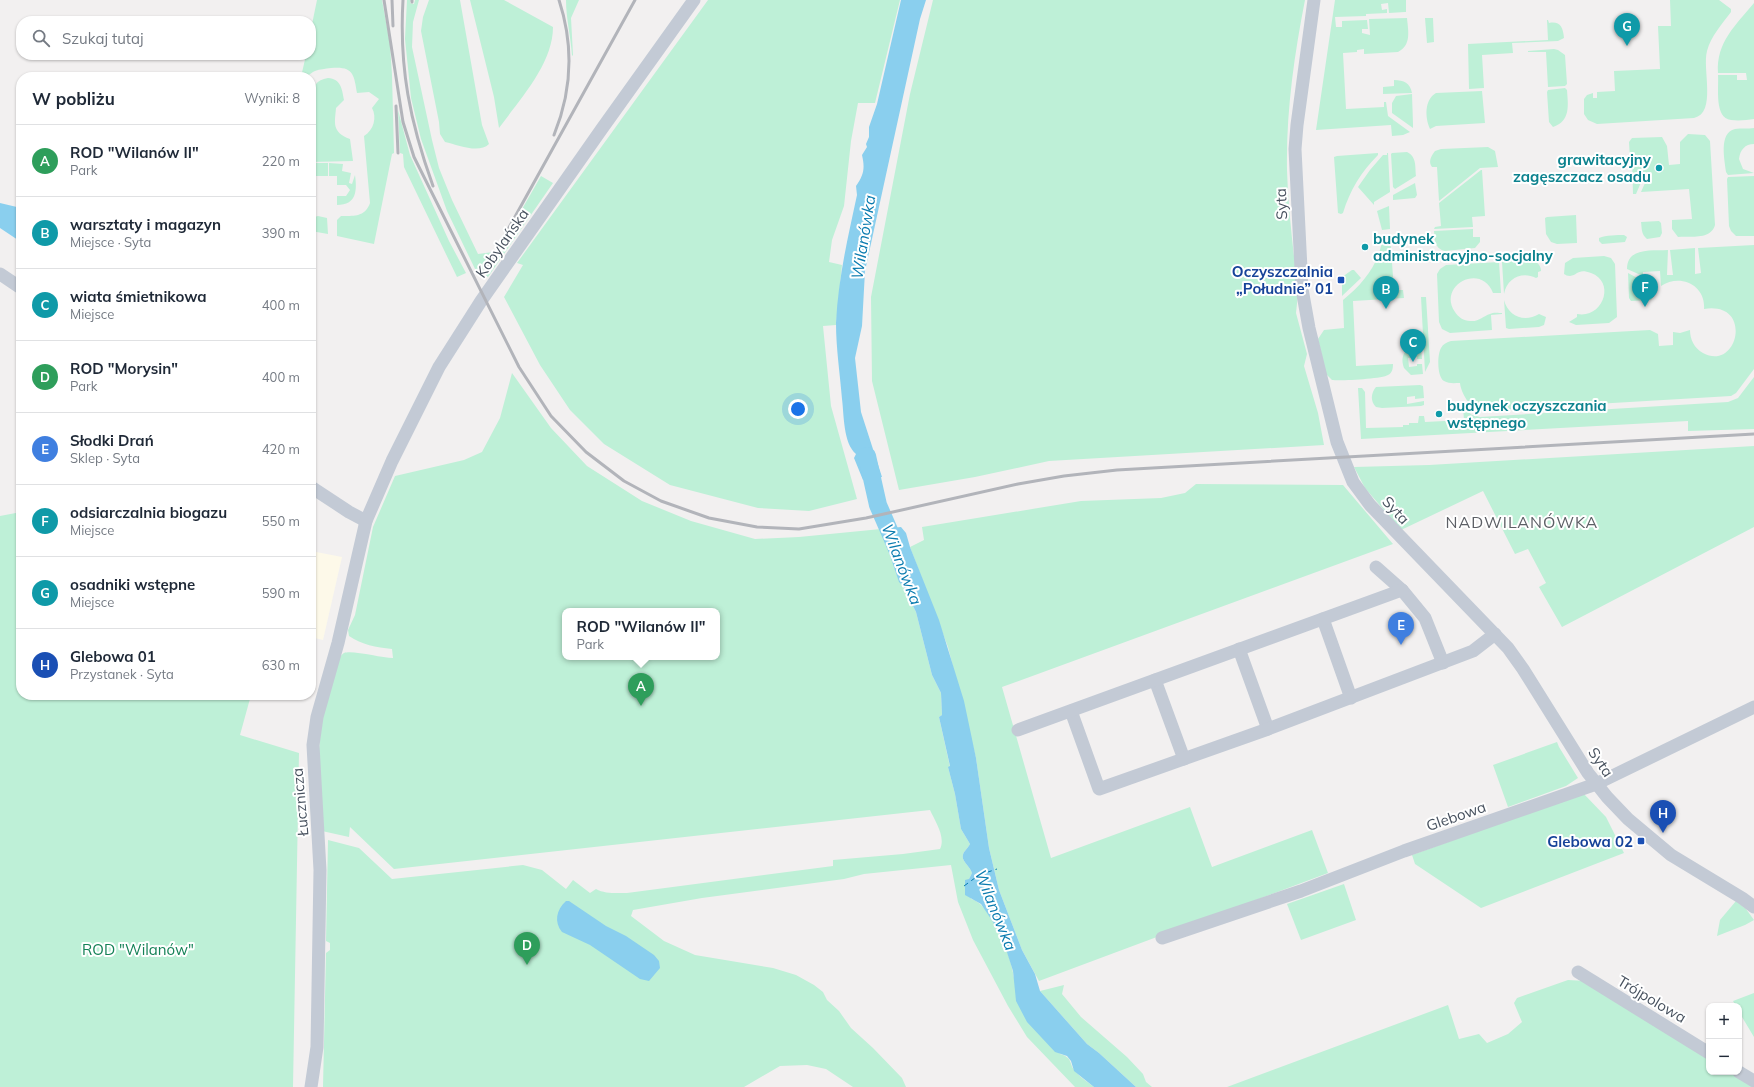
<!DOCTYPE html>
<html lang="pl">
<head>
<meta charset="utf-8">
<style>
  :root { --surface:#fff; --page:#f2f2f3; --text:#1f2937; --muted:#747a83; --line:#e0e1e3; --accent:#155be7 }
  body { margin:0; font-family:Mulish,sans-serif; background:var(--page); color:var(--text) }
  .controls { position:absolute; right:12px; bottom:12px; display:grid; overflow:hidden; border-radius:8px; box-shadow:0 1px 3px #0004 }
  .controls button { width:36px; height:36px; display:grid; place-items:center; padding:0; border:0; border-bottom:1px solid var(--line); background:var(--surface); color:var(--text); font:20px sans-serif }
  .you { position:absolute; left:798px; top:409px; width:14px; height:14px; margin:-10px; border:3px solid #fff; border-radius:50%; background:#1a73e8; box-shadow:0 0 0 6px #1a73e833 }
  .badge { display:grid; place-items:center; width:26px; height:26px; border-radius:50%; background:var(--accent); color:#fff; font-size:13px; font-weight:700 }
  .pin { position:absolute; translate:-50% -33px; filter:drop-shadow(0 1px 2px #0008) }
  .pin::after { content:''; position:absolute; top:21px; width:14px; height:12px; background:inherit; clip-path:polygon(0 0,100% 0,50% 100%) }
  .popup { position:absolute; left:562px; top:608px; width:158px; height:52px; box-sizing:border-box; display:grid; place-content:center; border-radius:8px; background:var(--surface); filter:drop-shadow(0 1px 3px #0005); font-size:13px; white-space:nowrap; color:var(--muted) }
  .popup b { font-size:15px; color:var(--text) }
  .popup::after { content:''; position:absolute; left:50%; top:100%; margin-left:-8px; border:8px solid transparent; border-top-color:var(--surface) }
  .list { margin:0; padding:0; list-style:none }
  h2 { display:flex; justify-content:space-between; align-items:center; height:52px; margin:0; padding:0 16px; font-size:17px }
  h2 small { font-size:13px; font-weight:400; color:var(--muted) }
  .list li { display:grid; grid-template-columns:26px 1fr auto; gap:12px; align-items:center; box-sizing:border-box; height:72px; padding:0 16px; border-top:1px solid var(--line) }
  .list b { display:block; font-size:15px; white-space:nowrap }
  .list p { margin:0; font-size:13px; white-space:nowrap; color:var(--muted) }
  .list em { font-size:13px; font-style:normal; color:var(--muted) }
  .icon { flex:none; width:22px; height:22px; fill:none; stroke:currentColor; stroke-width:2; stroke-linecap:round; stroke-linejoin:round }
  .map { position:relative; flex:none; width:1754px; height:1087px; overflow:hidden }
  .search { position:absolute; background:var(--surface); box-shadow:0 1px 3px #0004; left:16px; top:16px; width:300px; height:44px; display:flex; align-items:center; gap:10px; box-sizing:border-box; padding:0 14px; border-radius:16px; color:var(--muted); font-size:15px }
  .panel { position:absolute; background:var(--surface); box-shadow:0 1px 3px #0004; left:16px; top:72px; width:300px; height:628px; border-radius:16px }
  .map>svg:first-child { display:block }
  .commercial { fill:#fdf9e9 }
  .green { fill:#bef0d7; fill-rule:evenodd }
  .water { fill:#8acfee }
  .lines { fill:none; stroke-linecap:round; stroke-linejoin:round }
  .river { stroke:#8acfee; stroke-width:18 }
  .ferry { stroke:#097baf; stroke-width:1; stroke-dasharray:5 4; stroke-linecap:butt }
  .minor { stroke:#c3cad5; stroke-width:13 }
  .rail { stroke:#b2b4ba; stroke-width:3 }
  .culture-dot { fill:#0f9aa8; stroke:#fff; stroke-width:1.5 }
  .transit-dot { fill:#1a4fb4; stroke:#fff; stroke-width:1.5 }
  .labels { text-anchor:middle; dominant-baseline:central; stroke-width:4; stroke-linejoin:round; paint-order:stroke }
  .culture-label { font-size:15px; font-weight:bold; fill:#0d838f; stroke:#fff; text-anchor:start }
  .street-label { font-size:15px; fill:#47515e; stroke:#fff }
  .transit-label { font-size:15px; font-weight:bold; fill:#164399; stroke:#fff; text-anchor:end }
  .park-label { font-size:15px; fill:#158257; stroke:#fff }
  .water-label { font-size:16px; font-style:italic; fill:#097baf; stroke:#fff }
  .neighbourhood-label { font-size:16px; letter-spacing:1px; fill:#5c5f65; stroke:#fff }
</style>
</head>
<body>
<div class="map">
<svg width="1754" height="1087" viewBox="0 0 1754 1087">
  <rect width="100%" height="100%" fill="#f2f0f0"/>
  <polygon class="commercial" points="311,551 342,557 323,640 311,637"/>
  <g class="green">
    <path d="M 317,0 L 382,0 L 390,44 L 392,75 L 394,153 L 392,154 L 374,244 L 337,236 L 337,220 L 341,216 C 354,216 365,217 370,203 L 364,136 C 374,130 377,117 372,108 L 379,99 L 369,92 L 357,93 C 354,74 353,66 331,68 C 325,69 320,69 315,71 C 309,74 308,77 301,77 L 306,55 L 311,55 L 311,29 Z"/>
    <polygon points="407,0 411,0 410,3 414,4 415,0 419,0 413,22 412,47 432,140 439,168 452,200 478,254 493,252 483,270 486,272 541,176 553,183 488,277 476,271 447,211 421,139 411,98 408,68 405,39"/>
    <path d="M 429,0 L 460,0 L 482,125 L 489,144 C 479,154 458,145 445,142 L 440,134 L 439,122 L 421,31 L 423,17 Z"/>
    <path d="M 470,0 L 504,0 L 553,27 C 553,64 520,99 499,128 L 494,97 Z"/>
    <path d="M 566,0 L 579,0 L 571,18 L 573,55 L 572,56 C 571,37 566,19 566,0 Z"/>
    <polygon points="708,0 900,0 875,103 858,103 851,141 844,206 832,240 829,262 842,265 836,325 823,326 831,406 857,499 809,511 758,508 670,485 604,444 570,410 540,365 504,297 523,265 517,263"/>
    <path d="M 933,0 L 1305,0 C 1294,56 1286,113 1287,170 C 1288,211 1294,253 1298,294 L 1296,313 L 1307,354 L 1304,366 L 1318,413 L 1324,445 L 1049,461 L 975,477 L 899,490 L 872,381 L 871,297 L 910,94 Z"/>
    <path d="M 1335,0 L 1406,0 L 1406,12 L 1405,12 L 1389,13 L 1388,3 L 1381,4 L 1382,10 L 1387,9 L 1387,13 L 1366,14 L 1366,16 L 1335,17 L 1336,27 L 1342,27 L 1342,21 L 1367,20 L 1368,29 L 1362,29 L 1362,33 L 1370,35 L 1369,19 L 1407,18 C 1408,30 1412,45 1398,52 L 1364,54 L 1364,49 L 1357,50 L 1357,52 L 1343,53 L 1346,109 L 1384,107 L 1384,102 L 1386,102 L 1388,116 L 1410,132 L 1403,135 L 1392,136 L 1391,125 L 1316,130 Z"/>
    <path d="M 1670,0 L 1719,0 L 1731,9 L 1731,12 C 1722,24 1711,36 1707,51 C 1702,69 1717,113 1694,118 L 1597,124 L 1588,120 L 1584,114 L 1584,99 L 1587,95 L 1593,93 L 1593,98 L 1597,98 L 1597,92 L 1615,91 L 1614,71 L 1660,69 L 1658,26 L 1671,26 Z"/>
    <path d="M 1754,3 L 1754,119 C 1747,120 1739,121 1731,120 C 1714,118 1719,88 1718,75 L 1737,75 L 1737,80 L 1747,80 L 1746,73 L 1718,73 C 1716,42 1736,25 1754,3 Z"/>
    <polygon points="1425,18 1433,18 1434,42 1427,43"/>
    <path d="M 1547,20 L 1548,20 L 1549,23 C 1560,21 1563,27 1564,38 L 1558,41 L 1512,43 L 1513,53 L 1482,55 L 1484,88 L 1469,89 L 1468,44 L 1548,40 Z"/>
    <polygon points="1554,49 1558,50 1565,55 1567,84 1565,86 1548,87 1546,52 1528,52 1528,51"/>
    <path d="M 328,78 C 341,79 342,89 344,100 L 336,108 C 335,122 331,132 350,139 L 353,161 L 311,162 L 311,102 L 314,101 L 314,98 L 311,97 C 313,86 316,80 328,78 Z"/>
    <path d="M 1394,80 C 1404,80 1410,83 1412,93 L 1383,94 L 1383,87 L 1394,86 Z"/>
    <path d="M 1565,88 L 1567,90 C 1568,105 1571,121 1553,127 L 1549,122 L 1547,92 L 1548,90 Z"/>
    <path d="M 1482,91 L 1485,123 L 1436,126 L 1430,129 C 1425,118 1424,100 1436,93 Z"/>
    <polygon points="1412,94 1413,124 1413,128 1392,113 1392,103 1396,96"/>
    <polygon points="398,110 410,155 449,241 466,273 457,277 404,167 403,154 400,153"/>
    <path d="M 1754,128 L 1754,144 C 1745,144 1740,150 1739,159 L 1743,169 L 1754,173 L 1728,175 L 1726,172 C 1725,161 1718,133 1735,129 C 1741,128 1748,129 1754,128 Z"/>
    <path d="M 1688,134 L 1705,135 L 1710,141 L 1715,225 C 1711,240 1690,236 1678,237 L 1672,229 L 1672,220 L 1692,219 L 1689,189 L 1641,192 L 1645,183 L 1642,180 L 1636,194 L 1633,194 L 1632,159 L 1630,159 L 1629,142 L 1632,138 L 1662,137 L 1667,146 L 1669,165 L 1680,164 L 1680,142 Z"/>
    <path d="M 1488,147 L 1495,151 L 1498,167 L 1480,168 L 1439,201 L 1437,167 L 1432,167 C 1428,162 1431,156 1435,151 L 1441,149 Z"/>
    <path d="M 1407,152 C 1417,157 1415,167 1416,176 L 1395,189 L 1393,187 L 1391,154 L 1392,153 Z"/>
    <path d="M 1378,153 L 1378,155 C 1361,172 1350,190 1343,213 L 1341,214 L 1338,213 L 1334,157 L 1337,156 Z"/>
    <polygon points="1387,153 1388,153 1390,192 1374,202 1374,205 1358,187 1370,170 1383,155 1387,155"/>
    <rect x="311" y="163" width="17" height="13"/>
    <path d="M 329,163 L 343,164 L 342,171 L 351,173 L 349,183 L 352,184 L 355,175 C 357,190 357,205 337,205 L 337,196 L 346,196 L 350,190 L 346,185 L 337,185 L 337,176 L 329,176 Z"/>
    <polygon points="1498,169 1482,170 1485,216 1472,217 1473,227 1434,229 1435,227 1441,226 1439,203 1481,170"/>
    <polygon points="1754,176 1754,236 1736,236 1731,231 1729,226 1727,179 1728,177"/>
    <polygon points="1415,183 1417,195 1415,198 1393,200 1393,195"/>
    <polygon points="1389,206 1390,229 1382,230 1377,211"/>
    <polygon points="1576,215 1577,243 1557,244 1551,242 1546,234 1545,218 1547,217"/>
    <polygon points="318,216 327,218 328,234 311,231 311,218"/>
    <path d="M 1659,221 L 1661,223 L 1662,233 L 1660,237 L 1647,239 C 1641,234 1642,229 1641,222 Z"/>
    <path d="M 1473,229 L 1473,237 L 1480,237 L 1480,242 L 1475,248 L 1445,251 C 1434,248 1435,240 1434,231 Z"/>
    <path d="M 1383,235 L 1390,235 L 1394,290 L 1403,290 L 1404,298 L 1353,301 L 1356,366 L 1393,364 C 1393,369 1392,373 1388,375 C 1382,379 1340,381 1332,380 L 1326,374 L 1318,339 L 1324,330 L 1344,328 L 1343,300 C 1364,283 1380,263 1383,235 Z"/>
    <path d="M 1624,235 L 1627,237 L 1625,242 L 1602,244 L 1599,241 L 1599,238 C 1606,235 1617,235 1624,235 Z"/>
    <path d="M 1754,245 L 1754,369 L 1736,393 L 1731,396 L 1480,411 C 1470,408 1461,393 1460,383 C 1455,383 1449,384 1444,381 C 1437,377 1437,355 1441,348 C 1443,344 1447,342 1451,341 L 1650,330 L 1658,334 L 1659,346 L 1673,345 L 1673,332 L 1680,333 L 1690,330 C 1690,339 1694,348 1703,353 C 1738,372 1754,301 1704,309 C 1706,285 1680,273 1661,286 L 1660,271 L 1643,272 L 1643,276 L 1627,269 C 1627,247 1652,251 1668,250 L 1667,275 L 1673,275 L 1670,250 L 1695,248 L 1695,274 L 1701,273 L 1698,248 Z"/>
    <path d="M 1604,256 L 1611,258 L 1615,264 L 1617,317 L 1609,323 L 1576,325 L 1569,322 L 1577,317 L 1577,314 C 1603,319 1616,282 1591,273 C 1578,268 1578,275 1570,276 C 1567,276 1566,275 1564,274 L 1565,263 L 1573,258 Z"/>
    <path d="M 1532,260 C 1537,262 1541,265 1541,271 L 1538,272 L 1538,277 L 1536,278 C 1522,271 1507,278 1504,294 L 1502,262 Z"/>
    <path d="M 1499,262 L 1501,293 L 1493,293 C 1481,262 1437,286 1455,312 C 1458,317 1464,321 1470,321 C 1479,322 1483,316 1490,314 C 1493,312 1499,313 1502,313 L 1502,314 L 1491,315 L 1492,330 L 1450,333 L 1442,329 L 1439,322 L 1437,274 L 1440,269 L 1446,265 Z"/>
    <polygon points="1352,270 1354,270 1361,278 1342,296 1342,277"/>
    <polygon points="1628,273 1643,281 1644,296 1647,297 1654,296 1651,300 1631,301 1629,298"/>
    <polygon points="1421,297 1426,297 1430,362 1425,372"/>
    <path d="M 1504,300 C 1508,316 1524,323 1539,314 L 1546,317 L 1544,325 L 1539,327 L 1509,329 L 1506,328 Z"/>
    <path d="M 1410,348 L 1421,348 L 1422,359 L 1417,359 L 1417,357 L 1408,358 L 1409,367 L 1417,366 L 1417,364 L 1422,364 L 1423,374 L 1411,375 L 1404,368 C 1401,360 1402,352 1410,348 Z"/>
    <path d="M 512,373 L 551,428 L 587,466 L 642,501 L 691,521 L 755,539 L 799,537 L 881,529 L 899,581 L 903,586 L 916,612 L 932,675 L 941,693 L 942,715 L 939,717 L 950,767 L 948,767 L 955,794 L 961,829 L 970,844 C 968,848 963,852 963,855 C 961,861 970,866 972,873 L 969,879 L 971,899 C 992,904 1012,958 1014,978 L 1060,1054 C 1074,1058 1068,1064 1076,1072 C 1081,1078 1088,1082 1094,1087 L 1075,1087 L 1027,1037 L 1008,1006 L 973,940 L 958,902 L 951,865 L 864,874 L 844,879 L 702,898 L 633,910 L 631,916 L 664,941 L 695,955 L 773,968 L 796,975 L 814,985 L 823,992 L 827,1000 L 839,1011 L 851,1028 L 873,1048 L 902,1078 L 906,1087 L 853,1087 L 826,1069 L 807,1065 L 780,1066 L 744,1087 L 323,1087 L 326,953 L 330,950 L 330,943 L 326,941 L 328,840 L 359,848 L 392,879 L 523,865 L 542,870 L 566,889 L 573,880 L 590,893 L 596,889 C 605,894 616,893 627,893 L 833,866 L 833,860 L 903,854 L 940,849 C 946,837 935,821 930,810 L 394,869 L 350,827 L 349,837 L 322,831 L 319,751 L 321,725 L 337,660 C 339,658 342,654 344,653 C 353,650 381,658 393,658 L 392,649 C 376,647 362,645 349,636 L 348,630 L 355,615 L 373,527 L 395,476 L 464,460 L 482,452 L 500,418 ZM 565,611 L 717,611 L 717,657 L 565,657 Z"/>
    <polygon points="1754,377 1754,429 1688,431 1688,421 1361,439 1358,388 1362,388 1365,392 1366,428 1403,427 1403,425 1409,425 1409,423 1418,423 1419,416 1424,416 1425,422 1464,420 1463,407 1472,415 1480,417 1728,402 1738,398"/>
    <path d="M 1420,385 L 1423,386 L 1424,398 L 1415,399 L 1415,396 L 1407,397 L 1407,404 L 1424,401 L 1424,405 L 1421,406 L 1382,408 L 1376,407 C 1370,401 1371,393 1376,387 Z"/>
    <polygon points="1754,446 1754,527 1562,627 1539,587 1546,583 1528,549 1515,554 1483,491 1401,530 1365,488 1354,467 1429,465"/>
    <polygon points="1196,484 1343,485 1393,544 1002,687 1051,858 1190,807 1212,867 1312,830 1328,873 1039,981 1022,950 999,890 989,848 976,758 948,647 910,547 924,540 922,527 1081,501 1161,498 1185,493"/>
    <polygon points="21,512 21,695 251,695 240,735 299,753 293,1087 0,1087 0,516"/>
    <polygon points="1557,742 1559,747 1578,778 1566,786 1508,807 1493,765"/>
    <polygon points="1583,793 1606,817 1624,853 1481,908 1415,864 1412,855"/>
    <polygon points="1344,884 1356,920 1301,940 1287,904"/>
    <polygon points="1736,901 1746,909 1754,920 1745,925 1717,936 1720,920"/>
    <polygon points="1568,980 1586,981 1709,1056 1709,1072 1735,1072 1754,1087 1227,1087 1448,1005 1459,1039 1479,1034 1487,1043 1508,1034 1522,1022 1514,1003 1517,998"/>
    <polygon points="1064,985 1062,994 1081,1017 1127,1057 1143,1074 1146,1082 1152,1087 1136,1087 1099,1053 1087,1044 1040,991"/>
    <polygon points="1754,993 1754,1037 1739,1012 1739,1006 1736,1006 1733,1001"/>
  </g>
  <g class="water">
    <path d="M 901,0 L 926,0 L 920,19 L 865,271 L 862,326 L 855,358 L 861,412 L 882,477 L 863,480 L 854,458 L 856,454 C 843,443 844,414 842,399 C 840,374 836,348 836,323 C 838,279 848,237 857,195 L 856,186 C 864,175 865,168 862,155 L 867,147 L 866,144 L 869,137 L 869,127 L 877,104 Z"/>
    <polygon points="0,203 21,208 21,242 0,228"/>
    <path d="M 901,527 L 906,533 L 910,547 L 939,620 L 964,701 L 976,758 L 989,848 L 999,890 L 1022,950 L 1035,974 L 1040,991 L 1087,1044 L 1099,1053 L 1136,1087 L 1094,1087 L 1074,1071 L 1071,1061 L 1067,1056 L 1055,1052 L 1027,1022 L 1016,1001 L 1013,971 L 1004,943 L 993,922 L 981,904 L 965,895 L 965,880 L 969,879 L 972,873 C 970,866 961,861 963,855 C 963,852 968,848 970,844 L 961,829 L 955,794 L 948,767 L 950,766 L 939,717 L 942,715 L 941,693 L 932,675 L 916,612 L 903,586 L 899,582 L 881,529 Z"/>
    <path d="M 566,901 L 569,901 L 606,926 L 626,936 L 654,955 L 659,961 L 660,968 L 649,981 L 640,979 L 590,945 L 562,932 C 554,922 556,910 566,901 Z"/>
  </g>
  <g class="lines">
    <polyline class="river" points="867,456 878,505 898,551"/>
    <polyline class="ferry" points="964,886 979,875 997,869"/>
    <g class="minor">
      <polyline points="1314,0 1297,125 1295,149 1302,289 1309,328 1337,442 1353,482 1370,505 1508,648 1523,669 1588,773 1607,797 1628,819 1671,855 1742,898 1754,907"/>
      <polyline points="0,274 21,288"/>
      <polyline points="311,487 349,512 366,521"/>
      <polyline points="1376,567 1402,590 1425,618 1443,663"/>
      <polyline points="1323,619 1351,698"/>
      <polyline points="1239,649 1268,729"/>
      <polyline points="1155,680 1184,759"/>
      <polyline points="1071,711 1099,789 1268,729 1473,651 1495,634"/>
      <polyline points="1018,730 1402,590"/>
      <polyline points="1162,938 1301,891 1404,851 1596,784 1754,707"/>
      <polyline points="1578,972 1709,1053"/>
      <polyline points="1739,1072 1754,1081"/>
      <polyline points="311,1087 317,1047 320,870 313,745 317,717 338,643 366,521 392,461 439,367 481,301 601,130 694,0"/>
    </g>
    <g class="rail">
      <polyline points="384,0 403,122 414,157 519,367 551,416 586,452 624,481 661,501 709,518 757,527 799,529 866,518 1018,484 1064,476 1117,470 1754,434"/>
      <polyline points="392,0 393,26"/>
      <path d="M 403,0 C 399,68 410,122 433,186"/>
      <polyline points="412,2 412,0"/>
      <polyline points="396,106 398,153"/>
      <path d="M 554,135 C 572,91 574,46 559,0"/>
      <polyline points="486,269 635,0"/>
    </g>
  </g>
  <g class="culture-dot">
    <circle cx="1659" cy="168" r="4"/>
    <circle cx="1365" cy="247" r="4"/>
    <circle cx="1439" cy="414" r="4"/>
  </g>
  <g class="transit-dot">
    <rect x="1337" y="276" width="8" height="8" rx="2"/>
    <rect x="1637" y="837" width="8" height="8" rx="2"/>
  </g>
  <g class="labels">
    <g class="culture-label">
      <text x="1651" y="159" text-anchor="end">grawitacyjny<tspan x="1651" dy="17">zagęszczacz osadu</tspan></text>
      <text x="1373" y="238">budynek<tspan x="1373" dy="17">administracyjno-socjalny</tspan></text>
      <text x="1447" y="405">budynek oczyszczania<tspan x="1447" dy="17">wstępnego</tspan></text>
    </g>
    <g class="street-label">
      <text transform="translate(1281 204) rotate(-93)">Syta</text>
      <text transform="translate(502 243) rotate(-55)">Kobylańska</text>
      <text transform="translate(1396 510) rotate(47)">Syta</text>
      <text transform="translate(1601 762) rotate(56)">Syta</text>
      <text transform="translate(300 802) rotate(-95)">Łucznicza</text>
      <text transform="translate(1456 816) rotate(-19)">Glebowa</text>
      <text transform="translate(1652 999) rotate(31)">Trójpolowa</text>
    </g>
    <g class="transit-label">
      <text x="1333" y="271">Oczyszczalnia<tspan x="1333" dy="17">„Południe” 01</tspan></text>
      <text x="1633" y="841">Glebowa 02</text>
    </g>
    <g class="park-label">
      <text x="138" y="949">ROD "Wilanów"</text>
    </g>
    <g class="water-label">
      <text transform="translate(863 237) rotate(-81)">Wilanówka</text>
      <text transform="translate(902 564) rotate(69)">Wilanówka</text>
      <text transform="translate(996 910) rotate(68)">Wilanówka</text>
    </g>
    <g class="neighbourhood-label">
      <text x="1522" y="522">NADWILANÓWKA</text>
    </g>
  </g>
</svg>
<div class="controls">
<button>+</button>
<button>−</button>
</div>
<div class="you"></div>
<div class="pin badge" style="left:641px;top:706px;background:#2e9e5b">A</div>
<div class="popup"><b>ROD &quot;Wilanów II&quot;</b>Park</div>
<div class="pin badge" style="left:1386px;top:309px;background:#0f9aa8">B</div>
<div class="pin badge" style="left:1413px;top:362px;background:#0f9aa8">C</div>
<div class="pin badge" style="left:527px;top:965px;background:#2e9e5b">D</div>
<div class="pin badge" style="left:1401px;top:645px;background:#3f7fe0">E</div>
<div class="pin badge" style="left:1645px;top:307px;background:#0f9aa8">F</div>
<div class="pin badge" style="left:1627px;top:46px;background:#0f9aa8">G</div>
<div class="pin badge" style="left:1663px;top:833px;background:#1a4fb4">H</div>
<div class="search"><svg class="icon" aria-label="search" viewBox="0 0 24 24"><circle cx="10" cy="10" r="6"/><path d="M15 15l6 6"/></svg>Szukaj tutaj</div>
<section class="panel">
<h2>W pobliżu<small>Wyniki: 8</small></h2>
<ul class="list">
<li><span class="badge" style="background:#2e9e5b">A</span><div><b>ROD &quot;Wilanów II&quot;</b><p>Park</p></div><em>220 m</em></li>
<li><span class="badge" style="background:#0f9aa8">B</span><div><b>warsztaty i magazyn</b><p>Miejsce · Syta</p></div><em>390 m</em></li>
<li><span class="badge" style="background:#0f9aa8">C</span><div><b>wiata śmietnikowa</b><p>Miejsce</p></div><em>400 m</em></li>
<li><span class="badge" style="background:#2e9e5b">D</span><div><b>ROD &quot;Morysin&quot;</b><p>Park</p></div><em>400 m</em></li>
<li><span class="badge" style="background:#3f7fe0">E</span><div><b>Słodki Drań</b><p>Sklep · Syta</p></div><em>420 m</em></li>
<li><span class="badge" style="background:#0f9aa8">F</span><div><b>odsiarczalnia biogazu</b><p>Miejsce</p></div><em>550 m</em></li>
<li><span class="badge" style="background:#0f9aa8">G</span><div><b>osadniki wstępne</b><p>Miejsce</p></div><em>590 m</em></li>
<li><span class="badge" style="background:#1a4fb4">H</span><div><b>Glebowa 01</b><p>Przystanek · Syta</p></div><em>630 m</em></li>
</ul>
</section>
</div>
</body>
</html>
